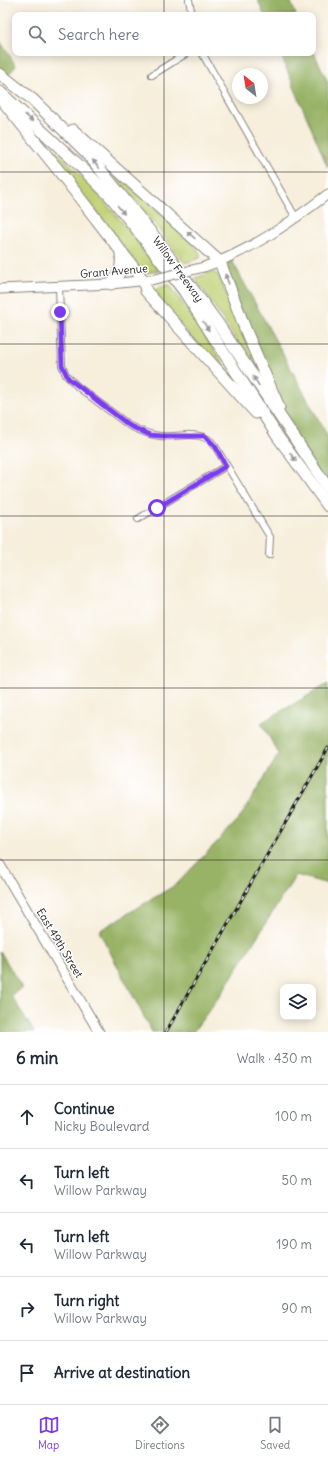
<!DOCTYPE html>
<html lang="en">
<head>
<meta charset="utf-8">
<style>
  :root { --surface:#fff; --page:#f2f2f3; --text:#1f2937; --muted:#747a83; --line:#e0e1e3; --accent:#7c3aed }
  body { margin:0; font-family:Delius,sans-serif; background:var(--page); color:var(--text) }
  .controls { position:absolute; right:12px; bottom:12px; display:grid; overflow:hidden; border-radius:8px; box-shadow:0 2px 10px #0003 }
  .controls button { width:36px; height:36px; display:grid; place-items:center; padding:0; border:0; border-bottom:1px solid var(--line); background:var(--surface); color:var(--text); font:20px sans-serif }
  .compass { position:absolute; left:232px; top:68px; width:36px; height:36px; border-radius:50%; background:var(--surface); box-shadow:0 2px 10px #0003; rotate:330deg }
  .stop { position:absolute; width:12px; height:12px; margin:-9px; border:3px solid #7c3aed; border-radius:50%; background:#fff }
  .stop.end { background:#7c3aed; border-color:#fff; box-shadow:0 1px 4px #0008 }
  .list { margin:0; padding:0; list-style:none }
  h2 { display:flex; justify-content:space-between; align-items:center; height:52px; margin:0; padding:0 16px; font-size:17px }
  h2 small { font-size:13px; font-weight:400; color:var(--muted) }
  .list li { display:grid; grid-template-columns:26px 1fr auto; gap:12px; align-items:center; box-sizing:border-box; height:64px; padding:0 16px; border-top:1px solid var(--line) }
  .list b { display:block; font-size:15px; white-space:nowrap }
  .list p { margin:0; font-size:13px; white-space:nowrap; color:var(--muted) }
  .list em { font-size:13px; font-style:normal; color:var(--muted) }
  .icon { flex:none; width:22px; height:22px; fill:none; stroke:currentColor; stroke-width:2; stroke-linecap:round; stroke-linejoin:round }
  .map { position:relative; flex:none; width:328px; height:1032px; overflow:hidden }
  .search { position:absolute; background:var(--surface); box-shadow:0 2px 10px #0003; left:12px; right:12px; top:12px; height:44px; display:flex; align-items:center; gap:10px; box-sizing:border-box; padding:0 14px; border-radius:8px; color:var(--muted); font-size:15px }
  .sheet { height:372px; background:var(--surface) }
  nav { display:flex; justify-content:space-around; align-items:center; box-sizing:border-box; height:56px; border-top:1px solid var(--line); background:var(--surface); font-size:11px; color:var(--muted) }
  nav a { display:grid; justify-items:center; gap:2px }
  nav .on { color:var(--accent) }
  .map>svg:first-child { display:block }
  .green { fill:#c0d174; stroke:#6e7648 }
  .forest { fill:#98b366; stroke:#5a6841 }
  .lines { fill:none; stroke-linecap:round; stroke-linejoin:round }
  .street-casing { stroke:#8a857c; stroke-width:8 }
  .secondary-casing { stroke:#8a857c; stroke-width:11 }
  .highway-casing { stroke:#8a857c; stroke-width:13 }
  .street { stroke:#fff; stroke-width:6 }
  .secondary { stroke:#fff; stroke-width:9 }
  .highway { stroke:#fff; stroke-width:11 }
  .rail-casing { stroke:#1c1c1c; stroke-width:3 }
  .rail { stroke:#fff; stroke-width:1.5; stroke-dasharray:4.5; stroke-linecap:butt }
  .secondary-bridge-casing { stroke:#8a857c; stroke-width:11; stroke-linecap:butt }
  .secondary-bridge { stroke:#fff; stroke-width:9 }
  .oneway { fill:#999 }
  .route { stroke:#7c3aed; stroke-width:5 }
  .grid { fill:none; stroke:#1c1c1c; stroke-width:1; stroke-opacity:0.55 }
  .labels { text-anchor:middle; dominant-baseline:central; stroke-width:3; stroke-linejoin:round; paint-order:stroke }
  .street-label { font-size:11px; fill:#1c1c1c; stroke:#fff }
</style>
</head>
<body>
<div class="map">
<svg width="328" height="1032" viewBox="0 0 328 1032">
  <rect width="100%" height="100%" fill="#fff"/>
  <filter id="ink" filterUnits="userSpaceOnUse"><feTurbulence type="fractalNoise" baseFrequency=".025" numOctaves="2"/><feDisplacementMap in="SourceGraphic" scale="8" xChannelSelector="R" yChannelSelector="G"/><feConvolveMatrix kernelMatrix="1 2 1 2 8 2 1 2 1" color-interpolation-filters="sRGB"/></filter>
  <filter id="wash" filterUnits="userSpaceOnUse"><feTurbulence type="fractalNoise" baseFrequency=".012" numOctaves="4" result="noise"/><feDisplacementMap in="SourceGraphic" scale="16" xChannelSelector="R" yChannelSelector="G"/><feGaussianBlur stdDeviation="0.9" result="paint"/><feColorMatrix in="noise" values="0 0 0 0 0 0 0 0 0 0 0 0 0 0 0 0 0 1.4 0 .05"/><feComposite in="paint" operator="in"/></filter>
  <g filter="url(#wash)">
    <rect width="100%" height="100%" fill="#f7eedc"/>
    <g class="green">
      <path d="M 39,137 L 42,137 C 85,178 125,222 159,271 L 144,273 Z"/>
      <polygon points="109,167 192,243 200,254 200,258 185,263 136,201 108,169"/>
      <polygon points="213,272 217,274 220,279 257,367 256,369 195,278"/>
      <polygon points="170,285 231,375 228,377 154,295 154,291 161,286"/>
    </g>
    <g class="forest">
      <polygon points="258,0 290,0 296,15 264,15"/>
      <polygon points="0,41 16,66 5,78 0,74"/>
      <polygon points="313,51 328,82 328,168 280,53 313,53"/>
      <polygon points="230,257 328,437 328,488 293,437 220,262"/>
      <polygon points="328,684 328,884 296,875 221,994 193,1032 152,1032 99,931 177,884 239,819 279,754 261,723"/>
      <polygon points="0,951 22,988 11,995 34,1032 0,1032"/>
    </g>
  </g>
  <g filter="url(#ink)">
    <g class="lines">
      <defs>
        <g id="street">
          <polyline points="189,0 192,15"/>
          <polyline points="202,53 296,218"/>
          <polyline points="152,75 187,53"/>
          <path d="M 59,287 L 62,365 L 66,375 L 78,387 L 130,426 C 140,431 149,435 160,436 C 179,438 202,428 215,446 L 270,537 L 269,555"/>
          <polyline points="138,519 226,466"/>
        </g>
        <g id="secondary">
          <path d="M 204,267 C 250,251 290,223 328,194"/>
          <polyline points="0,289 111,284 148,280"/>
          <polyline points="0,865 99,1032"/>
        </g>
        <g id="highway">
          <polyline points="0,74 32,99 87,153 157,240 219,325 328,488"/>
          <polyline points="0,92 82,168 111,197 135,227 184,291 278,437 328,506"/>
          <polyline points="2,100 59,171 144,281 146,291 256,413"/>
          <polyline points="73,130 220,262 246,331 279,407"/>
          <path d="M 111,284 C 121,274 122,268 121,253"/>
        </g>
      </defs>
      <use href="#street" class="street-casing"/>
      <use href="#secondary" class="secondary-casing"/>
      <use href="#highway" class="highway-casing"/>
      <use href="#street" class="street"/>
      <use href="#secondary" class="secondary"/>
      <use href="#highway" class="highway"/>
      <defs>
        <polyline id="rail" points="166,1032 328,748"/>
      </defs>
      <use href="#rail" class="rail-casing"/>
      <use href="#rail" class="rail"/>
      <defs>
        <polyline id="secondary-bridge" points="151,280 204,267"/>
      </defs>
      <use href="#secondary-bridge" class="secondary-bridge-casing"/>
      <use href="#secondary-bridge" class="secondary-bridge"/>
    </g>
    <defs><path id="oneway-solid" d="M-6-.8H1V-3.2L6.5 0L1 3.2V.8H-6Z"/></defs>
    <g class="oneway">
      <use href="#oneway-solid" transform="translate(29 118) rotate(42)"/>
      <use href="#oneway-solid" transform="translate(96 164) rotate(-129)"/>
      <use href="#oneway-solid" transform="translate(121 210) rotate(51)"/>
      <use href="#oneway-solid" transform="translate(191 235) rotate(-138)"/>
      <use href="#oneway-solid" transform="translate(227 279) rotate(-110)"/>
      <use href="#oneway-solid" transform="translate(206 326) rotate(57)"/>
      <use href="#oneway-solid" transform="translate(256 381) rotate(-123)"/>
      <use href="#oneway-solid" transform="translate(293 457) rotate(54)"/>
    </g>
  </g>
  <g class="lines" filter="url(#ink)">
    <polyline class="route" points="60,312 62,365 68,378 130,426 150,435 161,436 205,436 215,446 226,466 157,508"/>
  </g>
  <path class="grid" d="M 164,0 L 164,15M 164,53 L 164,1032M 0,172 L 328,172M 0,344 L 328,344M 0,516 L 328,516M 0,688 L 328,688M 0,860 L 328,860"/>
  <g class="labels">
    <g class="street-label">
      <text transform="translate(178 269) rotate(54)">Willow Freeway</text>
      <text transform="translate(114 271) rotate(-5)">Grant Avenue</text>
      <text transform="translate(60 943) rotate(59)">East 49th Street</text>
    </g>
  </g>
</svg>
<div class="controls">
<button><svg class="icon" aria-label="layers" viewBox="0 0 24 24"><path d="M12 4l9 5-9 5-9-5zM3 14l9 5 9-5"/></svg></button>
</div>
<svg class="compass" viewBox="-18 -18 36 36"><path d="M0-13l5 13h-10z" fill="#e53935"/><path d="M0 13l5-13h-10z" fill="#747a83"/></svg>
<div class="stop" style="left:157px;top:508px"></div>
<div class="stop end" style="left:60px;top:312px"></div>
<div class="search"><svg class="icon" aria-label="search" viewBox="0 0 24 24"><circle cx="10" cy="10" r="6"/><path d="M15 15l6 6"/></svg>Search here</div>
</div>
<section class="sheet">
<h2>6 min<small>Walk · 430 m</small></h2>
<ul class="list">
<li><svg class="icon" aria-label="ahead" viewBox="0 0 24 24"><path d="M12 20V5M6 11l6-6 6 6"/></svg><div><b>Continue</b><p>Nicky Boulevard</p></div><em>100 m</em></li>
<li><svg class="icon" aria-label="left" viewBox="0 0 24 24"><path d="M17 20v-9H6M10 6l-5 5 5 5"/></svg><div><b>Turn left</b><p>Willow Parkway</p></div><em>50 m</em></li>
<li><svg class="icon" aria-label="left" viewBox="0 0 24 24"><path d="M17 20v-9H6M10 6l-5 5 5 5"/></svg><div><b>Turn left</b><p>Willow Parkway</p></div><em>190 m</em></li>
<li><svg class="icon" aria-label="right" viewBox="0 0 24 24"><path d="M7 20v-9h11M14 6l5 5-5 5"/></svg><div><b>Turn right</b><p>Willow Parkway</p></div><em>90 m</em></li>
<li><svg class="icon" aria-label="arrive" viewBox="0 0 24 24"><path d="M6 21V4h12l-3 4 3 4H6"/></svg><div><b>Arrive at destination</b></div></li>
</ul>
</section>
<nav>
<a class="on"><svg class="icon" aria-label="map" viewBox="0 0 24 24"><path d="M3 6l6-2 6 2 6-2v14l-6 2-6-2-6 2zM9 4v14M15 6v14"/></svg>Map</a>
<a><svg class="icon" aria-label="directions" viewBox="0 0 24 24"><path d="M12 3l9 9-9 9-9-9zM9 14v-3h6M13 9l2 2-2 2"/></svg>Directions</a>
<a><svg class="icon" aria-label="saved" viewBox="0 0 24 24"><path d="M7 4h10v16l-5-4-5 4z"/></svg>Saved</a>
</nav>
</body>
</html>
